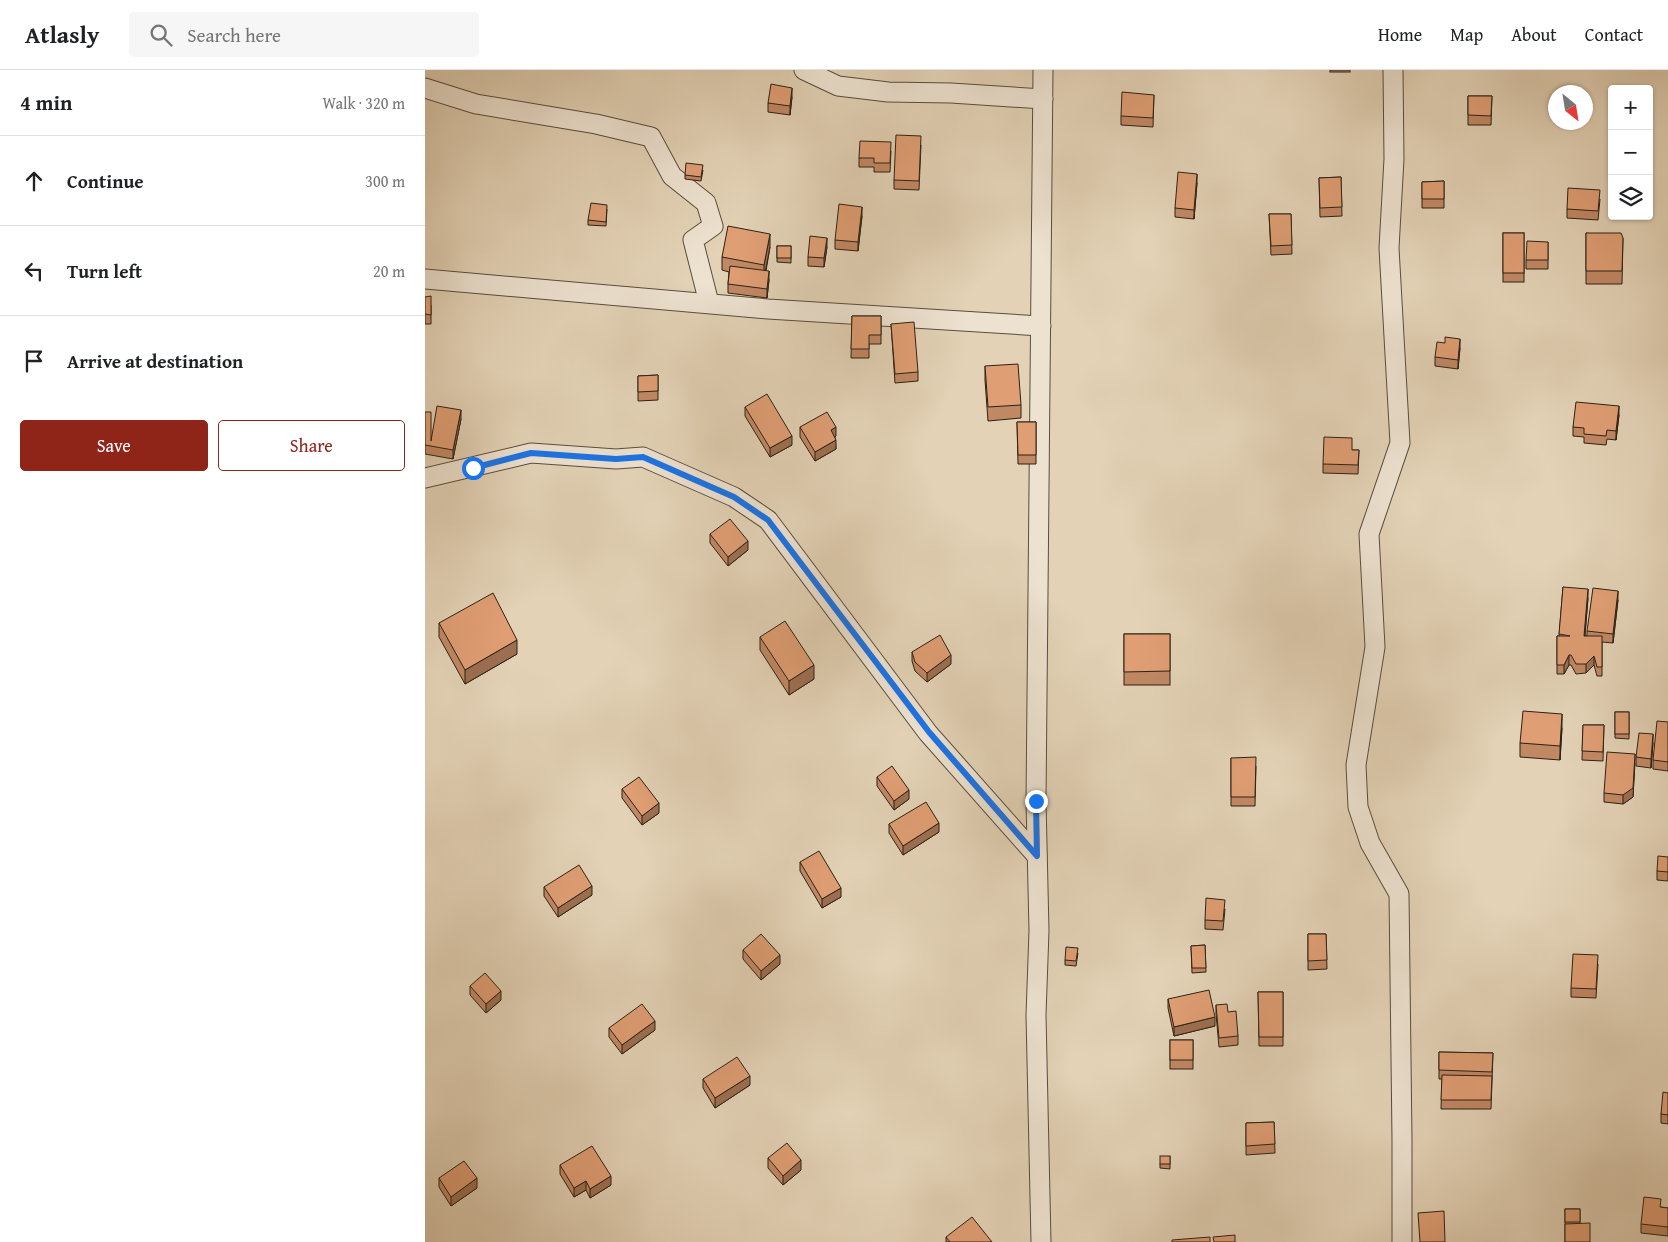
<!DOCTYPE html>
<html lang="en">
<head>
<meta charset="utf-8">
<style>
  :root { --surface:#fff; --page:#f6f6f6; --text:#202124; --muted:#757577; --line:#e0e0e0; --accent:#8f2418 }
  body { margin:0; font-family:"Gentium Book Plus",serif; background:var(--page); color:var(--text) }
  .controls { position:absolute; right:15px; top:15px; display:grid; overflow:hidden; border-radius:5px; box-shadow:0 1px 4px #0004 }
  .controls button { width:45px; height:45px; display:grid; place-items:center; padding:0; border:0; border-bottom:1px solid var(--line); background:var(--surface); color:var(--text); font:25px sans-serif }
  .compass { position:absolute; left:1123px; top:15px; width:45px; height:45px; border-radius:50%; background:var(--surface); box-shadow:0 1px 4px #0004; rotate:150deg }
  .stop { position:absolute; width:15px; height:15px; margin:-11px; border:4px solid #1a73e8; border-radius:50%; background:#fff }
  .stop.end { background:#1a73e8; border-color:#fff; box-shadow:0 1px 5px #0008 }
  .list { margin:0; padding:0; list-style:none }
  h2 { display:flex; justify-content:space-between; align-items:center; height:65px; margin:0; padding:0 20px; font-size:21px }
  h2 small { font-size:16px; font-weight:400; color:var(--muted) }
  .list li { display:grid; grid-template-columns:32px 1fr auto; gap:15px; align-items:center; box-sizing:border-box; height:90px; padding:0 20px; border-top:1px solid var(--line) }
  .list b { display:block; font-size:19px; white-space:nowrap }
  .list em { font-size:16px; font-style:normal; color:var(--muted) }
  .actions { display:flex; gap:10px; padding:15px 20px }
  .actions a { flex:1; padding:11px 0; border:1px solid var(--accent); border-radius:5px; text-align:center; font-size:18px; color:var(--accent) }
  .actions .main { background:var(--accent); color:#fff }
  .icon { flex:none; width:28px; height:28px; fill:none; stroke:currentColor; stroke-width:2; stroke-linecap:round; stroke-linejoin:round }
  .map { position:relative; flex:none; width:1243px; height:1172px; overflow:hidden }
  header { display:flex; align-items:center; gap:30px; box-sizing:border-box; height:70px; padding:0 25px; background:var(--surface); border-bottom:1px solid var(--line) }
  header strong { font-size:24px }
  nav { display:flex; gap:28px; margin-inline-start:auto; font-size:18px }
  .search { width:350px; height:45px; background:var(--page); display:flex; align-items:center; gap:12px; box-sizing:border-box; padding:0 18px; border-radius:5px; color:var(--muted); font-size:19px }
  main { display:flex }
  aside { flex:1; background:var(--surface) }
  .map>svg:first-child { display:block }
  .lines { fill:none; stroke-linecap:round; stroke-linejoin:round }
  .street-casing { stroke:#594d3d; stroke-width:21 }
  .street { stroke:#ede2d0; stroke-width:19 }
  .wall { fill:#c18864; stroke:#2b2115 }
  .shaded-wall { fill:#9d6f51; stroke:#2b2115 }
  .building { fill:#e09e74; stroke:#2b2115 }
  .route { stroke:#1a73e8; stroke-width:6 }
</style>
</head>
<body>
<header>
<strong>Atlasly</strong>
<div class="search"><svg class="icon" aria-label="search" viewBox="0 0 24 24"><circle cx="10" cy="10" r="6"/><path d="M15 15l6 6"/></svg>Search here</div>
<nav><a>Home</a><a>Map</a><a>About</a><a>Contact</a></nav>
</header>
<main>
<aside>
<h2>4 min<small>Walk · 320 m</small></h2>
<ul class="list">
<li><svg class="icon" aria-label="ahead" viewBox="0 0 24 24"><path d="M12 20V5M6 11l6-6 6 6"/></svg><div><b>Continue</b></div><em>300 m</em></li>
<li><svg class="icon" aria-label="left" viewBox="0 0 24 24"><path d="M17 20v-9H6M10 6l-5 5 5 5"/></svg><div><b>Turn left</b></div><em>20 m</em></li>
<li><svg class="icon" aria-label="arrive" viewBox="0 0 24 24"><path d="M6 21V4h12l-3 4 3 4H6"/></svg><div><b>Arrive at destination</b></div></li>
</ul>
<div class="actions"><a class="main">Save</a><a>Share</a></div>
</aside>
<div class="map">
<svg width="1243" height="1172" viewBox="0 0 1243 1172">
  <rect width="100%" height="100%" fill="#e3d2b6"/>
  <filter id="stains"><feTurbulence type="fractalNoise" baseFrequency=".004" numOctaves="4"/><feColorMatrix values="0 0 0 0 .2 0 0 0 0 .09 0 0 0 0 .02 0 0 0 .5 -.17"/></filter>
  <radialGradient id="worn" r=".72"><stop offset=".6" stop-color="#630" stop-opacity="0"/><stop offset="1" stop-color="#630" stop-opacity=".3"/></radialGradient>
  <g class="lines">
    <defs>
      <g id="street">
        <polyline points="379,0 413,16 463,22 526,23 618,29"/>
        <polyline points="968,0 969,89 964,178 975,373 944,464 950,577 931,695 933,737 945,773 974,824 977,1070 977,1172"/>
        <polyline points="0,18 51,34 171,54 226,67 247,106 281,133 288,156 268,170 284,233"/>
        <polyline points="0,209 343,239 616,256"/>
        <polyline points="0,408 106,383 191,389 218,387 309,427 343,450 503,663 612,786"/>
        <polyline points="616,1172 611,945 614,861 611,731 618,0"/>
      </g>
    </defs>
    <use href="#street" class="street-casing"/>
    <use href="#street" class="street"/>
  </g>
  <g class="wall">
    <rect x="905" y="0" width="20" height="2"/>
    <polygon points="729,25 728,57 696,55 696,46"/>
    <polygon points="1043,26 1067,26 1066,55 1043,55"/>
    <polygon points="367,27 365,45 343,42 343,33"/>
    <polygon points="496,75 494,120 469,119 469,110"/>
    <polygon points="466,81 465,102 449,102 449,97 434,97 434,88"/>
    <polygon points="278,100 276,111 260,109 260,105"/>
    <polygon points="916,107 917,146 895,147 894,108"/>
    <polygon points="1019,111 1019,138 997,138 997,112"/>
    <polygon points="772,113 769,149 750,147 750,138"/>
    <polygon points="1175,129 1173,150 1142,148 1142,139"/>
    <polygon points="182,139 181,156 163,155 163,150"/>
    <polygon points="844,144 866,144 867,184 846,185"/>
    <polygon points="437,146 433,181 410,179 410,170"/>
    <rect x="1078" y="163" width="21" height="49"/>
    <polygon points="1161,163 1198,168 1197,214 1161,214"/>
    <polygon points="1123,172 1123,199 1101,199 1101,190"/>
    <polygon points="352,176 366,176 366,193 352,192"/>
    <polygon points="345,177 341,201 344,210 342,228 303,223 303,214 304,202 297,200 297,187"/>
    <polygon points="402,177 399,197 383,196 383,187"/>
    <polygon points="0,227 6,235 6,254 0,254"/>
    <polygon points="427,246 456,246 456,274 444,274 444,288 426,288"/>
    <polygon points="466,254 493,302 493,311 470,313"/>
    <polygon points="1035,278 1033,299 1010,296 1010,287"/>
    <polygon points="560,296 596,335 596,348 563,351 560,310"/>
    <polygon points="233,305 233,330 213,331 213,306"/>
    <polygon points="320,337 367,375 345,387 320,346"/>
    <polygon points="0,342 6,371 36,349 28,389 0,384"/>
    <polygon points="1194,345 1191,370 1182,369 1181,375 1159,373 1159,367 1148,366 1148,357"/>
    <polygon points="592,352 611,352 611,394 593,394"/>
    <polygon points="375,357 411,366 410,367 411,379 390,391 375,367"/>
    <polygon points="927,380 934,380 933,404 898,403 898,394"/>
    <polygon points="285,464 323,480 303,496 285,473"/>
    <polygon points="1138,517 1163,528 1160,566 1162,566 1162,561 1193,530 1188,573 1177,572 1177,606 1172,606 1169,595 1161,603 1151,604 1146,595 1144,595 1139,604 1132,604 1132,566 1134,566"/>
    <polygon points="14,553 92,584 40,614 14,567"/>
    <rect x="699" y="564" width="46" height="51"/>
    <polygon points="335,567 389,609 364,625 335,580"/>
    <polygon points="487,582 526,594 502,612 490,601 487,591"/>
    <polygon points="1190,642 1204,642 1204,669 1190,668"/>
    <polygon points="1243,652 1243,701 1228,699 1228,690"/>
    <polygon points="1158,655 1179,655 1178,691 1157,690"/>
    <polygon points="1137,658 1135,690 1095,687 1095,673"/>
    <polygon points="1228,673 1226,698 1211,696 1211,687"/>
    <polygon points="806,688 831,696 830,736 806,736"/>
    <polygon points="1210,693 1208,727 1198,734 1179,732 1179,723"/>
    <polygon points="452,707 484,729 469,740 452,716"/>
    <polygon points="197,719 234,743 217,755 197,728"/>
    <polygon points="464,754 514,762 478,785 464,763"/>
    <polygon points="1243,787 1243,811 1232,810 1232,801"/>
    <polygon points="375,792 416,827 397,838 375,801"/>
    <polygon points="119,817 167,825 133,847 119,826"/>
    <polygon points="800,839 798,860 780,859 780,850"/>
    <polygon points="883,864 901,864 902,899 883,900"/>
    <polygon points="780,875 781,902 767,903 766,876"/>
    <polygon points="318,880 355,894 336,910 318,889"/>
    <polygon points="653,883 651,896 640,895 640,890"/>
    <polygon points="1173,894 1171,928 1146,927 1146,918"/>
    <polygon points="45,916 76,930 61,943 45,925"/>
    <polygon points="833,922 858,922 858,976 834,976"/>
    <polygon points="743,929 790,956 749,966 743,938"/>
    <polygon points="791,935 803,942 813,966 813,975 794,977 791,944"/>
    <polygon points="184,958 230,960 197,984 184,967"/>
    <rect x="745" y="970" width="23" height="29"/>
    <polygon points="1014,982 1068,983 1066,1039 1016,1039 1017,1009 1014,1009"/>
    <polygon points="278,1009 325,1015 290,1038 278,1018"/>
    <polygon points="1243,1023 1243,1054 1236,1053 1236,1044"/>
    <polygon points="849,1052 850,1083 821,1085 821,1053"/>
    <polygon points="745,1086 745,1099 735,1098 735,1094"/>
    <polygon points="343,1088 376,1100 358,1115 343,1098"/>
    <polygon points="135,1095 186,1115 165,1128 161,1120 149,1127 135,1104"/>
    <polygon points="14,1108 52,1118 26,1136 14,1117"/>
    <polygon points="1236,1137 1243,1138 1243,1166 1216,1163 1216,1154"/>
    <polygon points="1140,1139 1155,1139 1155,1153 1140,1172"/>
    <polygon points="521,1167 567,1172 521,1172"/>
  </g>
  <g class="shaded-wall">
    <polygon points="367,18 367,27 365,45 365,36"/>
    <polygon points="772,104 772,113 769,149 769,140"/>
    <polygon points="437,137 437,146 433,181 433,172"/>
    <polygon points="345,164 345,177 339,208 339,195"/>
    <polygon points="402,168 402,177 399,197 399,188"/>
    <polygon points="344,201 344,210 342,228 342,219"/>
    <polygon points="1035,269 1035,278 1033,299 1033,290"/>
    <polygon points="1194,336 1194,345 1191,370 1191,361"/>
    <polygon points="36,340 36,349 28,389 28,380"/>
    <polygon points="411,357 411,366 406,369 406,360"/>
    <polygon points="367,366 367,375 345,387 345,378"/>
    <polygon points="411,370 411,379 390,391 390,382"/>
    <polygon points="323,471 323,480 303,496 303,487"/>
    <polygon points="1163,519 1163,528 1159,575 1159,566"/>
    <polygon points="1193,521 1193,530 1188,573 1188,564"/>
    <polygon points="92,570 92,584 40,614 40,600"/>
    <polygon points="526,585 526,594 502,612 502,603"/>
    <polygon points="1144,585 1144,595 1139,604 1139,595"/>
    <polygon points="1169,586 1169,595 1161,603 1161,594"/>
    <polygon points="389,595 389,609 364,625 364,611"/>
    <polygon points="1137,644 1137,658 1135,690 1135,676"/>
    <polygon points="1228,664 1228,673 1226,698 1226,689"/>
    <polygon points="1210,684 1208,727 1198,734 1198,725"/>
    <polygon points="484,720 484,729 469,740 469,731"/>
    <polygon points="234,733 234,743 217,755 217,746"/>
    <polygon points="514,753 514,762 478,785 478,776"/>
    <polygon points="167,816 167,825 133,847 133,838"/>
    <polygon points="416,818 416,827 397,838 397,829"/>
    <polygon points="355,885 355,894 336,910 336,901"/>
    <polygon points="76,921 76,930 61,943 61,934"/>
    <polygon points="790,947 790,956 749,966 749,957"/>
    <polygon points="230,951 230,960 197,984 197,975"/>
    <polygon points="325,1006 325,1015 290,1038 290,1028"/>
    <polygon points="376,1090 376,1100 358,1115 358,1106"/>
    <polygon points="186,1106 186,1115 165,1128 165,1119"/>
    <polygon points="52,1108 52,1118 26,1136 26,1127"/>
    <polygon points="161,1111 161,1120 149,1127 149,1118"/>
  </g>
  <g class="building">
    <polygon points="346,14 367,18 365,36 343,33"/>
    <polygon points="697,22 729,25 728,48 696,46"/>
    <polygon points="1043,26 1067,26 1066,46 1043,45"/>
    <polygon points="471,65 496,66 494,111 469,110"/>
    <polygon points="435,71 466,72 465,93 449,93 449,88 434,88"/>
    <polygon points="261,93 278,95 276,107 260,105"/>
    <polygon points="753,102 772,104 769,140 750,138"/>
    <polygon points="916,107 917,137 895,138 894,108"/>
    <polygon points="1019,111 1019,129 997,129 997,112"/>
    <polygon points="1143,118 1175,120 1173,141 1142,139"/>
    <polygon points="166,133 182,135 181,152 163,150"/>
    <polygon points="414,134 437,137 433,172 410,170"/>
    <polygon points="844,144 866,144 867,175 846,176"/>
    <polygon points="303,156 345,164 339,195 297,187"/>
    <rect x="1078" y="163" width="21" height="40"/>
    <polygon points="1161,163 1196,163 1198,168 1197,201 1161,201"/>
    <polygon points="385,166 402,168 399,188 383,187"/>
    <polygon points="1102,171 1123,172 1123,190 1101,190"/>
    <rect x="352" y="176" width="14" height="12"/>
    <polygon points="305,196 344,201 342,219 303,214"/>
    <polygon points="6,226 6,245 0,244 0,227"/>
    <polygon points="427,246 456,246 456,265 444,265 444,279 426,279"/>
    <polygon points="489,252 493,302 470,304 466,254"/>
    <polygon points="1020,267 1035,269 1033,290 1010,287 1012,272 1020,273"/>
    <polygon points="593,294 596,335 563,337 560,296"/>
    <polygon points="233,305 233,321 213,322 213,306"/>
    <polygon points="342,324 367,366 345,378 320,337"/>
    <polygon points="1151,332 1194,336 1191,361 1182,360 1181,366 1159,364 1159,358 1148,357"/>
    <polygon points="12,336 36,340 28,380 0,375 0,342 6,342 6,371"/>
    <polygon points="402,342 411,357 406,360 411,370 390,382 375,357"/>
    <polygon points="592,352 611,352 611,385 593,385"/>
    <polygon points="899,367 927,368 927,380 934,380 933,395 898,394"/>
    <polygon points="305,449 323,471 303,487 285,464"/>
    <polygon points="1138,517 1163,519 1159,566 1177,566 1177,597 1172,597 1169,586 1161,594 1151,594 1146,585 1144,585 1139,595 1132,595 1132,566 1145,566 1134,564"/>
    <polygon points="1168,518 1193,521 1188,564 1162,561"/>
    <polygon points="68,523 92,570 40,600 14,553"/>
    <polygon points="360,551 389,595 364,611 335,567"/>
    <polygon points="699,564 745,564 745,601 699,602"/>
    <polygon points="515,565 526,585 502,603 490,592 487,582"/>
    <polygon points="1098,641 1137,644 1135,676 1095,673"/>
    <rect x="1190" y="642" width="14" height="22"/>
    <polygon points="1232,651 1243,652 1243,692 1228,690"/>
    <polygon points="1158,655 1179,655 1178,682 1157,681"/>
    <polygon points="1214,663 1228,664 1226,689 1211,687"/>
    <polygon points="1182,682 1210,684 1208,718 1198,725 1179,723"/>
    <polygon points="831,687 830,727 806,727 806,688"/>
    <polygon points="467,696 484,720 469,731 452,707"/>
    <polygon points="214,707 234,733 217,746 197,719"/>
    <polygon points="501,732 514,753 478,776 464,754"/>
    <polygon points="394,781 416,818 397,829 375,792"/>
    <polygon points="1233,786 1243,787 1243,802 1232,801"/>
    <polygon points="154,795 167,816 133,838 119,817"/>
    <polygon points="781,828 800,830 798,851 780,850"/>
    <polygon points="336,864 355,885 336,901 318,880"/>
    <polygon points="883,864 901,864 902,890 883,891"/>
    <polygon points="780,875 781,898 767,898 766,876"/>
    <polygon points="641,877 653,878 651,891 640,890"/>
    <polygon points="1148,884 1173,885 1171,919 1146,918"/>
    <polygon points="60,903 76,921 61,934 45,916"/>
    <polygon points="784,920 790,947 749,957 743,929"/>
    <polygon points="833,922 858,922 858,967 834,967"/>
    <polygon points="217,934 230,951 197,975 184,958"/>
    <polygon points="802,934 803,942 811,941 813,966 794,968 791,935"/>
    <rect x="745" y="970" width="23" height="20"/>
    <polygon points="1014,982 1068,983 1067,1002 1014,1000"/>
    <polygon points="312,987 325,1006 290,1028 278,1009"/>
    <polygon points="1017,1005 1067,1006 1066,1030 1016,1030"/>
    <polygon points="1238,1022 1243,1023 1243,1045 1236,1044"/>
    <polygon points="849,1052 850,1074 821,1076 821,1053"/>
    <polygon points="362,1073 376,1090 358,1106 343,1088"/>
    <polygon points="167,1076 186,1106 165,1119 161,1111 149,1118 135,1095"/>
    <rect x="735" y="1086" width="10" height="8"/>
    <polygon points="39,1091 52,1108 26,1127 14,1108"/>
    <polygon points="1219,1127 1236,1129 1235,1137 1243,1138 1243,1157 1216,1154"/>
    <rect x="1140" y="1139" width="15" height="13"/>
    <polygon points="1019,1141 1020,1172 995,1172 993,1143"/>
    <polygon points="547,1147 567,1172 525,1172 521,1167"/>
    <polygon points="1165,1153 1165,1172 1140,1172 1140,1154"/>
    <polygon points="810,1165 810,1172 789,1172 788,1167"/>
    <polygon points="785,1167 785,1172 747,1172 747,1170"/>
  </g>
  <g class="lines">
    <polyline class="route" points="48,398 106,383 191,389 218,387 309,427 343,450 504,662 612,786 611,731"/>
  </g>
  <rect width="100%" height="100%" filter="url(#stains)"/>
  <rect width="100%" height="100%" fill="url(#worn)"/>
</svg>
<div class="controls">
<button>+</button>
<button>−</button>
<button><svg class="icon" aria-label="layers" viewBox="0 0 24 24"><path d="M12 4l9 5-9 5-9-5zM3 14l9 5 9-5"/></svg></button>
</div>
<svg class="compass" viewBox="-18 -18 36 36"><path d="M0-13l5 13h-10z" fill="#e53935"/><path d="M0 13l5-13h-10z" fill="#757577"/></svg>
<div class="stop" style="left:48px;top:398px"></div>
<div class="stop end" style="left:611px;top:731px"></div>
</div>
</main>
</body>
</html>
